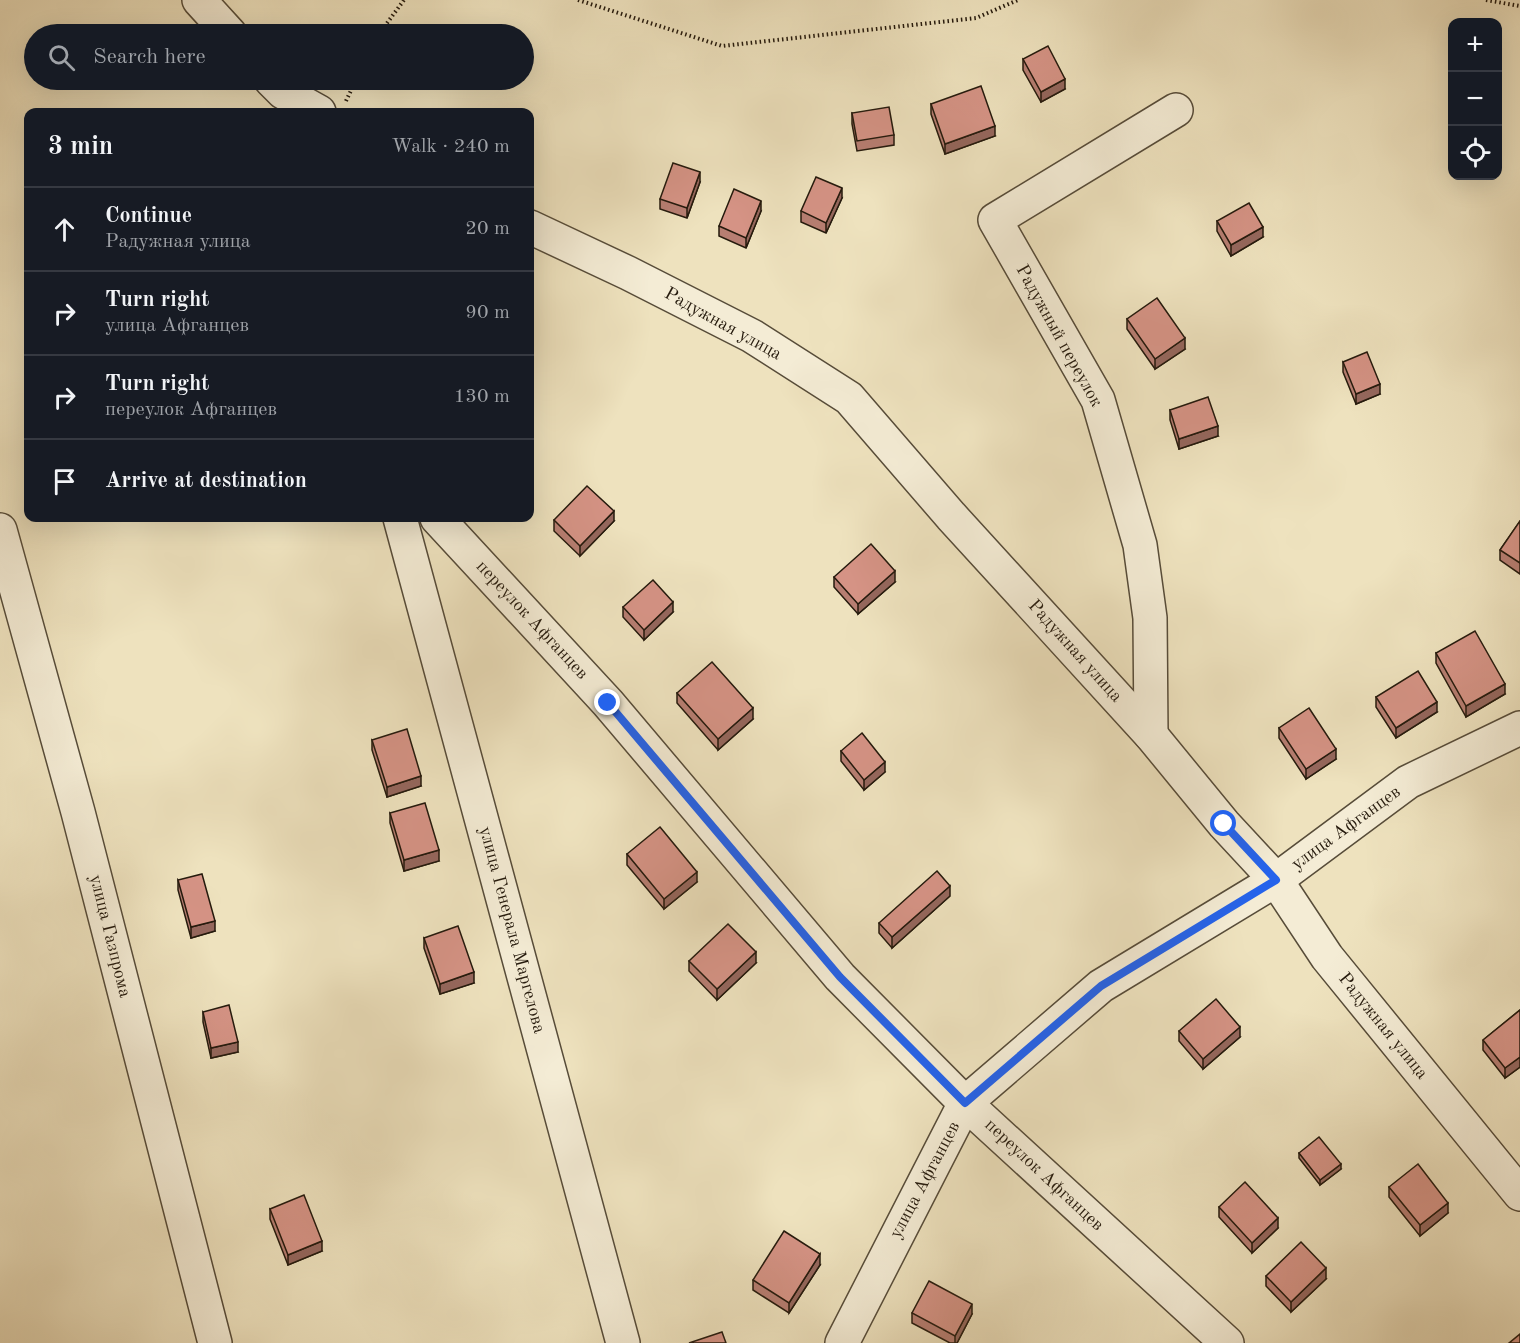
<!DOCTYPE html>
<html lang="en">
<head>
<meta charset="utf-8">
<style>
  :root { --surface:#171b24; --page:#242831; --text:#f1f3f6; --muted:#9ea1a6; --line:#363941 }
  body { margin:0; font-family:"Old Standard TT",serif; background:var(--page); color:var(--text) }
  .controls { position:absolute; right:18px; top:18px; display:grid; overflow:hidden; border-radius:12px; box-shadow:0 6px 24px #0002 }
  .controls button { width:54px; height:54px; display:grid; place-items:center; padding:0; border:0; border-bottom:2px solid var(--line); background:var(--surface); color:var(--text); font:30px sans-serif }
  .stop { position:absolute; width:18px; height:18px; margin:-14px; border:4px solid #2563eb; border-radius:50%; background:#fff }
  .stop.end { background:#2563eb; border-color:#fff; box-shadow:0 2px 6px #0008 }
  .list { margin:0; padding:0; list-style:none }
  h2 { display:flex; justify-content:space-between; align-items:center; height:78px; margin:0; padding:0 24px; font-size:26px }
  h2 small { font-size:20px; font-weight:400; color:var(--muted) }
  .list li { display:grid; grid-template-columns:39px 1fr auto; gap:18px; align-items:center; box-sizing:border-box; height:84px; padding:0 24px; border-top:2px solid var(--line) }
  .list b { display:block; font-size:22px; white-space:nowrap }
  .list p { margin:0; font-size:20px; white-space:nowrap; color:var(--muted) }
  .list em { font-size:20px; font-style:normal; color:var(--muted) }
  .icon { flex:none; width:33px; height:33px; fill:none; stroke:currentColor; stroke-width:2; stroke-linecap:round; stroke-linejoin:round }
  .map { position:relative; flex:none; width:1520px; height:1343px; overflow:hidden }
  .search { position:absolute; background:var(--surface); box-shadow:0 6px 24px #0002; left:24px; top:24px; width:510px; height:66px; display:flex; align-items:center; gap:15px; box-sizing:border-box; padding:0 21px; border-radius:33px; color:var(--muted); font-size:22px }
  .panel { position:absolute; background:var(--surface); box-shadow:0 6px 24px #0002; left:24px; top:108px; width:510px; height:414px; border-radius:12px }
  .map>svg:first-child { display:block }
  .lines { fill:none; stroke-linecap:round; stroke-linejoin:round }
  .minor-casing { stroke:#574c39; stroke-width:36 }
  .path { stroke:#251a0d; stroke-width:4; stroke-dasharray:1.5 3; stroke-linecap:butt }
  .minor { stroke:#f4ecd5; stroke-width:33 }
  .wall { fill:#b77e72; stroke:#251a0d; stroke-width:1.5 }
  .shaded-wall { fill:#95675d; stroke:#251a0d; stroke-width:1.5 }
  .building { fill:#d59385; stroke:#251a0d; stroke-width:1.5 }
  .route { stroke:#2563eb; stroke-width:8 }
  .labels { text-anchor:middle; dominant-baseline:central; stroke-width:4.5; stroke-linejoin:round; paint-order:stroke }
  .street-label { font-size:18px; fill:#251a0d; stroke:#f4ecd5 }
</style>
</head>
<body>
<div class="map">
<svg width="1520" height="1343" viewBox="0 0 1520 1343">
  <rect width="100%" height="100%" fill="#eee2be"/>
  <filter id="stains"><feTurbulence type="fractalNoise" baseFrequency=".00333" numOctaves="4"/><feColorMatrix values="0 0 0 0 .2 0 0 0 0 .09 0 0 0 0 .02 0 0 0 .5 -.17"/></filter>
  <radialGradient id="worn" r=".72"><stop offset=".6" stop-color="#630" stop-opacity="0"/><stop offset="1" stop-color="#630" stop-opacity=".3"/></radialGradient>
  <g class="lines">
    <defs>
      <g id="minor">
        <polyline points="199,0 230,34"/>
        <polyline points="271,80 283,92 319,112"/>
        <polyline points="530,227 628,273 752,336 849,398 951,516 1151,735 1224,824 1276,880 1327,957 1520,1194"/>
        <polyline points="400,518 623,1343"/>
        <polyline points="437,518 608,703 840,977 965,1103 1227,1343"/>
        <polyline points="0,530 78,812 215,1343"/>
        <polyline points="1151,735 1150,618 1140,545 1098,400 995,220 1176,110"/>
        <polyline points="842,1343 965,1103 1101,986 1276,880 1408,782 1520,728"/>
      </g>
    </defs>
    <use href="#minor" class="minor-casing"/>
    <g class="path">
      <polyline points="578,0 722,46 976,18 1018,0"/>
      <polyline points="1486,0 1520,6"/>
      <polyline points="379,34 404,0"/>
      <polyline points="346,101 356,80"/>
    </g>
    <use href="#minor" class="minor"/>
  </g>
  <g class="wall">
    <polygon points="1023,59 1065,89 1041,102 1023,70"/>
    <polygon points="931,104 995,136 945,154 931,114"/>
    <polygon points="852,113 894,135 894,145 857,151 852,124"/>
    <polygon points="700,182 687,218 660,209 660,199"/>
    <polygon points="842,198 826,233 801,222 801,211"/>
    <polygon points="761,211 746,248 719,236 719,226"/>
    <polygon points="1217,221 1263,237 1231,256 1217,231"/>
    <polygon points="1127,319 1185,349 1155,369 1127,329"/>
    <polygon points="1343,362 1380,394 1356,404 1343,372"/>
    <polygon points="1170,410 1218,436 1179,449 1170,420"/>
    <polygon points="554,520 614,521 580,556 554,531"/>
    <polygon points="1520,521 1520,574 1500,560 1500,550"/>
    <polygon points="834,577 895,582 858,614 834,587"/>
    <polygon points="623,607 673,612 644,640 623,617"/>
    <polygon points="1436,653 1505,694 1466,717 1436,663"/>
    <polygon points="677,693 753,719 718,750 677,703"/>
    <polygon points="1376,697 1437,712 1396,738 1376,707"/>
    <polygon points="1279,728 1336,759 1306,779 1279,738"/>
    <polygon points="372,740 421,786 387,797 372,750"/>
    <polygon points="841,751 885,772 864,790 841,761"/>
    <polygon points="390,813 439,861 404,871 390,823"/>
    <polygon points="627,854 697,882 664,909 627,865"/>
    <polygon points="178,880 215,931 191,938 178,890"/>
    <polygon points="950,896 892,948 879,933 879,923"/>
    <polygon points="424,938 474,983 440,994 424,948"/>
    <polygon points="689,961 756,963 717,1000 689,971"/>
    <polygon points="1520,1010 1520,1067 1505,1078 1483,1050 1483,1040"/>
    <polygon points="203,1012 238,1052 211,1058 203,1022"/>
    <polygon points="1179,1031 1240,1037 1203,1069 1179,1041"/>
    <polygon points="1299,1153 1341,1169 1320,1185 1299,1158"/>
    <polygon points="1389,1187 1448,1213 1420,1236 1389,1197"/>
    <polygon points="1219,1207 1278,1228 1252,1253 1219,1217"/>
    <polygon points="270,1209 322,1251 288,1265 270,1219"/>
    <polygon points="820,1265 789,1313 753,1290 753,1280"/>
    <polygon points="1266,1276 1326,1279 1291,1312 1266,1286"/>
    <polygon points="912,1313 972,1314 957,1343 950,1343 912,1323"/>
  </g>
  <g class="shaded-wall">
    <polygon points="1065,79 1065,89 1041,102 1041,92"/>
    <polygon points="995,126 995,136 945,154 945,144"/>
    <polygon points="700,172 700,182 687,218 687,208"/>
    <polygon points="842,188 842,198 826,233 826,223"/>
    <polygon points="761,201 761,211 746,248 746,238"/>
    <polygon points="1263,227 1263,237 1231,256 1231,245"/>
    <polygon points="1185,338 1185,349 1155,369 1155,359"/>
    <polygon points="1380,384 1380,394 1356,404 1356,394"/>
    <polygon points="1218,426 1218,436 1179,449 1179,439"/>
    <polygon points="614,511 614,521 580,556 580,546"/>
    <polygon points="895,571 895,582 858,614 858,604"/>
    <polygon points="673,602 673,612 644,640 644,630"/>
    <polygon points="1505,684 1505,694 1466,717 1466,706"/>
    <polygon points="1437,702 1437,712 1396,738 1396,728"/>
    <polygon points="753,708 753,719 718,750 718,739"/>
    <polygon points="1336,749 1336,759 1306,779 1306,769"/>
    <polygon points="885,762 885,772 864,790 864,780"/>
    <polygon points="421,776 421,786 387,797 387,787"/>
    <polygon points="439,850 439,861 404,871 404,860"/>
    <polygon points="697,872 697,882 664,909 664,899"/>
    <polygon points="950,886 950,896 892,948 892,937"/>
    <polygon points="215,921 215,931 191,938 191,927"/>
    <polygon points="756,952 756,963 717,1000 717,989"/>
    <polygon points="474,972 474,983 440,994 440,984"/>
    <polygon points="1240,1027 1240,1037 1203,1069 1203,1059"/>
    <polygon points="238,1042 238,1052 211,1058 211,1048"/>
    <polygon points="1520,1057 1520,1067 1505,1078 1505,1068"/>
    <polygon points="1341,1164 1341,1169 1320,1185 1320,1180"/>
    <polygon points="1448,1203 1448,1213 1420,1236 1420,1225"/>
    <polygon points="1278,1218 1278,1228 1252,1253 1252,1243"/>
    <polygon points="322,1241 322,1251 288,1265 288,1255"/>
    <polygon points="820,1254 820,1265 789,1313 789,1303"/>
    <polygon points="1326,1268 1326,1279 1291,1312 1291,1302"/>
    <polygon points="972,1304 972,1314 957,1343 955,1343 955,1336"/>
  </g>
  <g class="building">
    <polygon points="1048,46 1065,79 1041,92 1023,59"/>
    <polygon points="981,86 995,126 945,144 931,104"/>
    <polygon points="889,107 894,135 857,141 852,113"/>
    <polygon points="673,163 700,172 687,208 660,199"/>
    <polygon points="816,177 842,188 826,223 801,211"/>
    <polygon points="734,189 761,201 746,238 719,226"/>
    <polygon points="1249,203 1263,227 1231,245 1217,221"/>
    <polygon points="1157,298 1185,338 1155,359 1127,319"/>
    <polygon points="1367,352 1380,384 1356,394 1343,362"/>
    <polygon points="1208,397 1218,426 1179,439 1170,410"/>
    <polygon points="587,486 614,511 580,546 554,520"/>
    <polygon points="1520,521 1520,563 1500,550"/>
    <polygon points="871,544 895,571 858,604 834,577"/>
    <polygon points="653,580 673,602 644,630 623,607"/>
    <polygon points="1475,631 1505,684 1466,706 1436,653"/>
    <polygon points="712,662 753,708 718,739 677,693"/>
    <polygon points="1418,671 1437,702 1396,728 1376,697"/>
    <polygon points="1309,708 1336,749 1306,769 1279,728"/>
    <polygon points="407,729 421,776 387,787 372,740"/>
    <polygon points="862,733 885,762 864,780 841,751"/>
    <polygon points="425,803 439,850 404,860 390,813"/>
    <polygon points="660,827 697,872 664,899 627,854"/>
    <polygon points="937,871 950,886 892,937 879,923"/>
    <polygon points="202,874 215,921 191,927 178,880"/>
    <polygon points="728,924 756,952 717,989 689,961"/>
    <polygon points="458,926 474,972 440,984 424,938"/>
    <polygon points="1216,999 1240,1027 1203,1059 1179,1031"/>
    <polygon points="229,1005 238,1042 211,1048 203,1012"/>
    <polygon points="1520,1010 1520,1057 1505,1068 1483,1040"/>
    <polygon points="1319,1137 1341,1164 1320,1180 1299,1153"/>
    <polygon points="1418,1164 1448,1203 1420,1225 1389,1187"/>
    <polygon points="1245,1182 1278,1218 1252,1243 1219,1207"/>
    <polygon points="304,1195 322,1241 288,1255 270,1209"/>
    <polygon points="784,1231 820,1254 789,1303 753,1280"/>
    <polygon points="1301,1242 1326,1268 1291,1302 1266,1276"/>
    <polygon points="929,1281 972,1304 955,1336 912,1313"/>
    <polygon points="722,1332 726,1343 689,1343"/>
    <polygon points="1520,1334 1520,1343 1509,1343"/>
  </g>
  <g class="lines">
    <polyline class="route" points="608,703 840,977 965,1103 1101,986 1276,880 1224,824"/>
  </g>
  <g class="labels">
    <g class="street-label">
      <text transform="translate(723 324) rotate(29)">Радужная улица</text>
      <text transform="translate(1059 336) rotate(61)">Радужный переулок</text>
      <text transform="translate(532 620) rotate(47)">переулок Афганцев</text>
      <text transform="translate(1075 651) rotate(48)">Радужная улица</text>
      <text transform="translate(1346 828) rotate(-36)">улица Афганцев</text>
      <text transform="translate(512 930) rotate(75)">улица Генерала Маргелова</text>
      <text transform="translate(110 936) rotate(76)">улица Газпрома</text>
      <text transform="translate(1383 1026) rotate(51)">Радужная улица</text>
      <text transform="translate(1044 1175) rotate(43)">переулок Афганцев</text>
      <text transform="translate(925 1180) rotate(-62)">улица Афганцев</text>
    </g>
  </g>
  <rect width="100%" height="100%" filter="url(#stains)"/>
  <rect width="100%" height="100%" fill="url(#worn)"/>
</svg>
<div class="controls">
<button>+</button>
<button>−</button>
<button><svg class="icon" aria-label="locate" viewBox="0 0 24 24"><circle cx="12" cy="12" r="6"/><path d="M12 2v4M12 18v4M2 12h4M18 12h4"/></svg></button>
</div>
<div class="stop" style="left:1224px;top:824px"></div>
<div class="stop end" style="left:608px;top:703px"></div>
<div class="search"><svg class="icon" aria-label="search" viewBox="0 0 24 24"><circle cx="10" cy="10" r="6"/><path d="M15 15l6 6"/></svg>Search here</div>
<section class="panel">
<h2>3 min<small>Walk · 240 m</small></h2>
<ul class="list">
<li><svg class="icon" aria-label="ahead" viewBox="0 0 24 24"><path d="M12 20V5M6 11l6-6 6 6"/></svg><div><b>Continue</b><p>Радужная улица</p></div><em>20 m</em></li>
<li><svg class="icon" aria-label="right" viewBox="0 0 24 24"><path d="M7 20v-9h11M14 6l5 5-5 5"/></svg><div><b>Turn right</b><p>улица Афганцев</p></div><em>90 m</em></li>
<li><svg class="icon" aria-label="right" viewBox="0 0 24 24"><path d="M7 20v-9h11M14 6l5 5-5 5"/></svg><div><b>Turn right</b><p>переулок Афганцев</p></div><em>130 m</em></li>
<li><svg class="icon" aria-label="arrive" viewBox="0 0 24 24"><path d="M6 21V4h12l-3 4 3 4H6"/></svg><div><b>Arrive at destination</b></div></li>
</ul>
</section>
</div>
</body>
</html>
